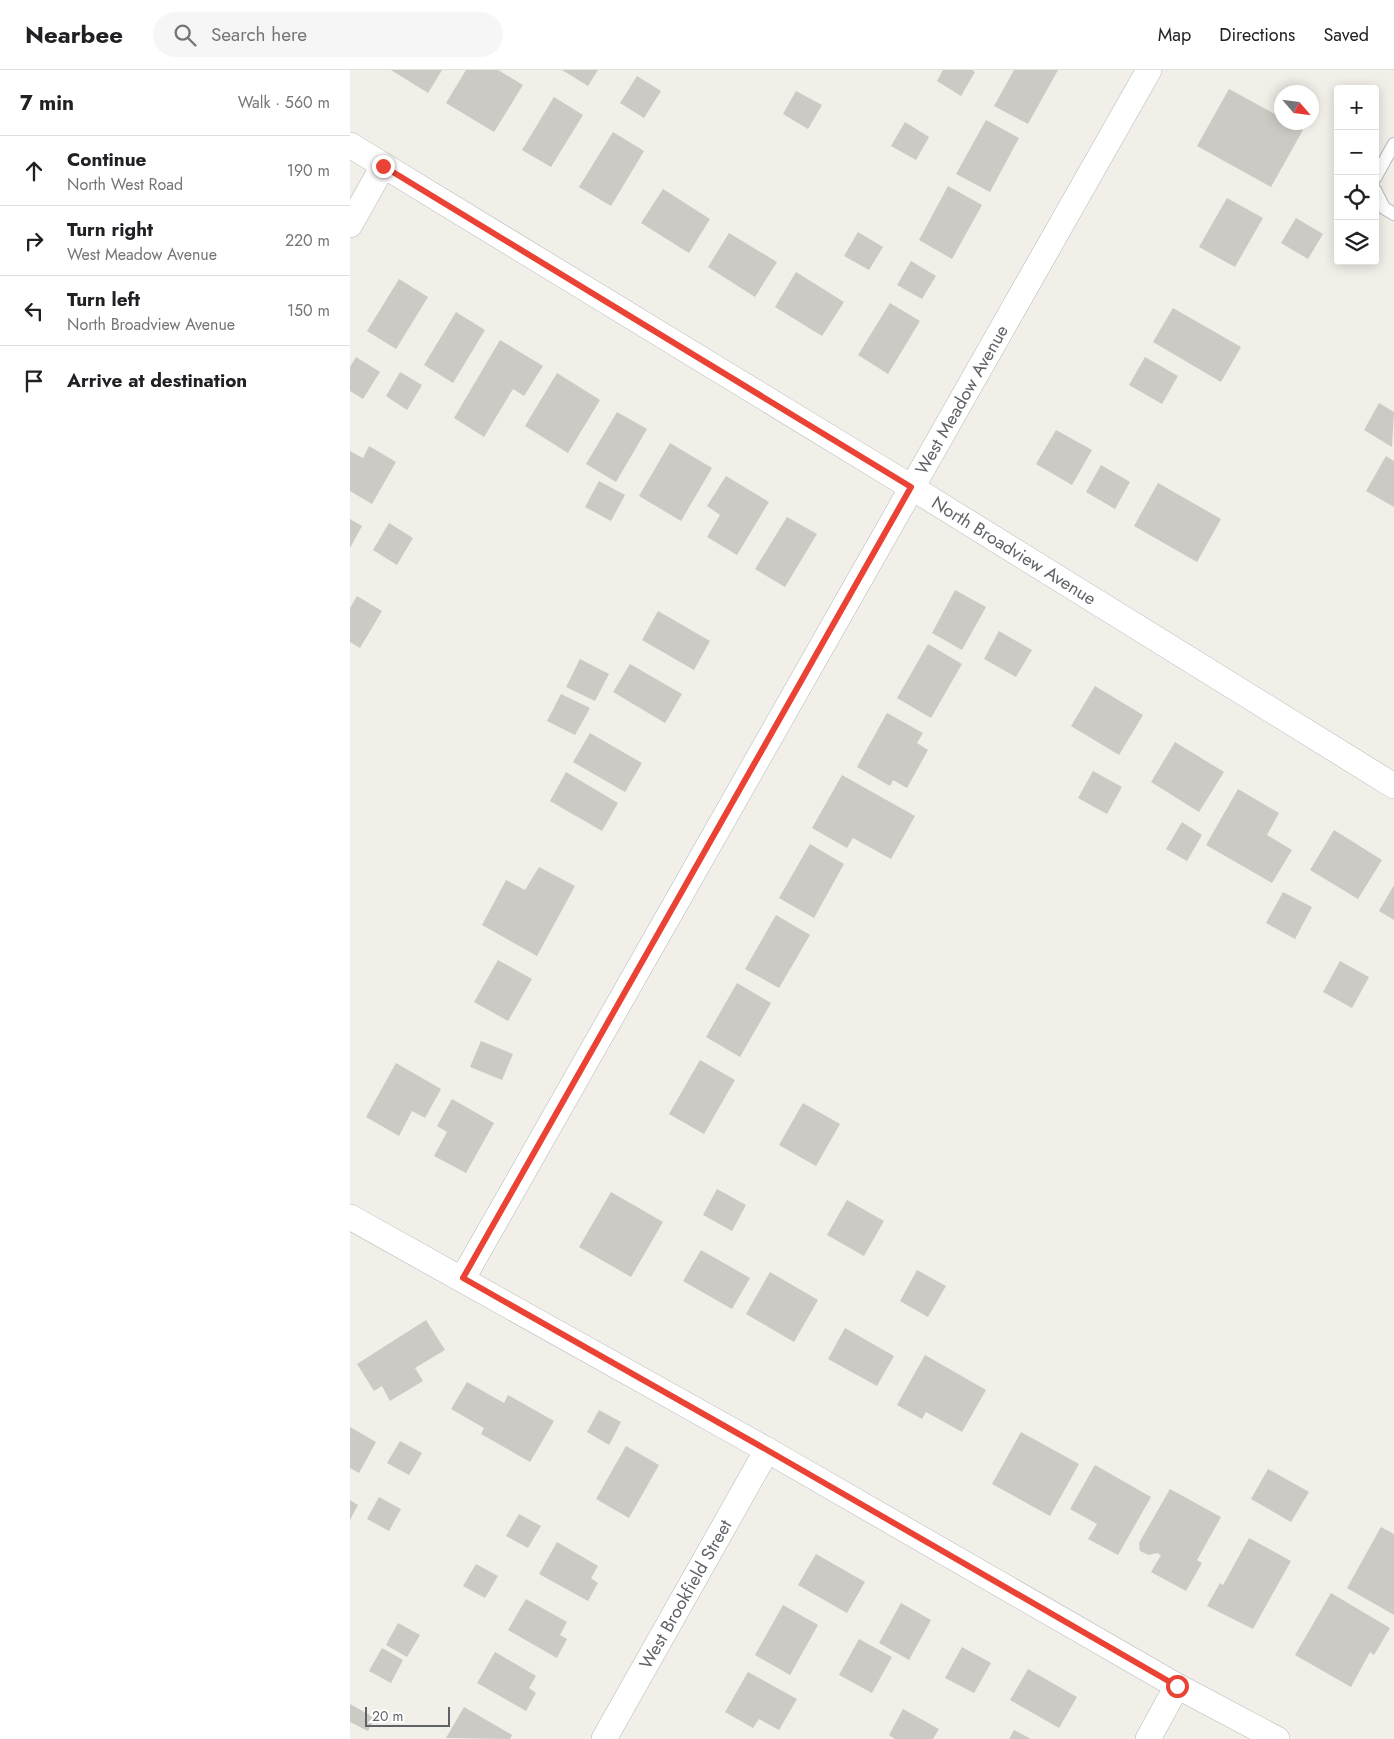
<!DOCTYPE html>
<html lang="en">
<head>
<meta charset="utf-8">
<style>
  :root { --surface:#fff; --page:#f6f6f6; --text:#202124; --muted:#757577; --line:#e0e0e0 }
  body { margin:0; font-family:Jost,sans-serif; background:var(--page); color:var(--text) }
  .controls { position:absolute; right:15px; top:15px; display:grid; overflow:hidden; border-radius:5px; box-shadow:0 2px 12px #0003 }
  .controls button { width:45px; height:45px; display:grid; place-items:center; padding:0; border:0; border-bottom:1px solid var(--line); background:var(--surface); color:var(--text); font:25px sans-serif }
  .compass { position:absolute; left:924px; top:15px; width:45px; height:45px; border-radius:50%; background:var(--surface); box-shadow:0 2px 12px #0003; rotate:118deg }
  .scale { position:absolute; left:15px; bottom:12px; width:85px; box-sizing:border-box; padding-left:5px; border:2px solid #5f6368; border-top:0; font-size:14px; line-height:18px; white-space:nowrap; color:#5f6368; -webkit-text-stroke:4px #fff; paint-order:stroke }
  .stop { position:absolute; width:15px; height:15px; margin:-11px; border:4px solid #ea4335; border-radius:50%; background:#fff }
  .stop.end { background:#ea4335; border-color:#fff; box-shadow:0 1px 5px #0008 }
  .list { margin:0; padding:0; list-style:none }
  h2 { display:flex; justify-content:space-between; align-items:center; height:65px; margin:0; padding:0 20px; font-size:21px }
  h2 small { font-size:16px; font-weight:400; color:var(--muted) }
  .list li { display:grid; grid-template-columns:32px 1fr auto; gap:15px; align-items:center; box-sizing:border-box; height:70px; padding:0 20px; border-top:1px solid var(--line) }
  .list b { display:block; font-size:19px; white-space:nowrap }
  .list p { margin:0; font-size:16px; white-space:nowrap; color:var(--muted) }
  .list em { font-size:16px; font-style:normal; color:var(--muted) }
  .icon { flex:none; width:28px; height:28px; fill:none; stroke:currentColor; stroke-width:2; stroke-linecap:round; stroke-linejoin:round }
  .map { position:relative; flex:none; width:1044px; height:1669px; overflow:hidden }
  header { display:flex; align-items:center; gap:30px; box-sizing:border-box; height:70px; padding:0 25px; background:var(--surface); border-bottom:1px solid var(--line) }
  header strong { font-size:24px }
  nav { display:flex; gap:28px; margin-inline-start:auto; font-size:18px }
  .search { width:350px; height:45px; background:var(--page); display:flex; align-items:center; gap:12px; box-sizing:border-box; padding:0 18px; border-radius:28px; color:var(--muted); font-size:19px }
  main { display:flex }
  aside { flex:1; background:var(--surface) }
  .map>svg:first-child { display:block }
  .building { fill:#cccac5 }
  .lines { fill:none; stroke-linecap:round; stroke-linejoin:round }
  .lane-casing { stroke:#b5b8bc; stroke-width:14 }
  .street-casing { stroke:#b5b8bc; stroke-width:26 }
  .lane { stroke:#fff; stroke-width:12 }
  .street { stroke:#fff; stroke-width:25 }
  .route { stroke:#ea4335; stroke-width:6 }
  .labels { text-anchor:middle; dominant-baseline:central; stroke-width:4; stroke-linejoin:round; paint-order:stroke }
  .street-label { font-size:18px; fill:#5f6368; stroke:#fff }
</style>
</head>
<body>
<header>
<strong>Nearbee</strong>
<div class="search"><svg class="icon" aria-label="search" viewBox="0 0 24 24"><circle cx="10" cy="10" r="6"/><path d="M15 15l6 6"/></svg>Search here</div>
<nav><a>Map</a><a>Directions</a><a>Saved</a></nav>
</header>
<main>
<aside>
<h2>7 min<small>Walk · 560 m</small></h2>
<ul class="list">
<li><svg class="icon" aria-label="ahead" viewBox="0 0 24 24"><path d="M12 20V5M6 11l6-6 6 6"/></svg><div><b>Continue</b><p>North West Road</p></div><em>190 m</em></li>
<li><svg class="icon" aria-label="right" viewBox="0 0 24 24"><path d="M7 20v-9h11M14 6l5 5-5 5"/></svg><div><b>Turn right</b><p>West Meadow Avenue</p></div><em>220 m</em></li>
<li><svg class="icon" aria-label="left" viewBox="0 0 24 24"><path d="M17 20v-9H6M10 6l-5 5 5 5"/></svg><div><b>Turn left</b><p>North Broadview Avenue</p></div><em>150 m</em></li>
<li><svg class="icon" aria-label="arrive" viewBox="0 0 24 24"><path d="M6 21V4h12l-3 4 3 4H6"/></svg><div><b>Arrive at destination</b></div></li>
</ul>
</aside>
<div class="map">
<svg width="1044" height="1669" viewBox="0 0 1044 1669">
  <rect width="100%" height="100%" fill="#f1efe8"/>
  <g class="building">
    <polygon points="41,0 92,0 78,23"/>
    <polygon points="116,0 148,0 173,15 144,62 96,33"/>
    <polygon points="212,0 248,0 238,16"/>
    <polygon points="593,0 622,0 625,2 611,26 587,11"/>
    <polygon points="664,0 708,0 678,54 644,36"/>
    <polygon points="287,6 311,21 294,48 270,33"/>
    <polygon points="879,19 932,48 932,52 940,52 953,60 921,117 847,76"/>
    <polygon points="446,21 472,35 458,59 433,44"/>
    <polygon points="204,27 233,45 201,97 172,80"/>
    <polygon points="636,50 669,68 640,122 606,104"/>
    <polygon points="555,52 579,67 566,90 541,76"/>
    <polygon points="263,62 294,81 261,136 229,117"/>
    <polygon points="598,116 632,135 602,189 569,170"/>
    <polygon points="313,119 360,149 339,183 291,153"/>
    <polygon points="877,128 913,148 885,197 849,177"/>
    <polygon points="946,148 973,164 958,189 931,173"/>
    <polygon points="508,162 533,177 519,200 494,186"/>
    <polygon points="379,163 427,192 405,227 358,197"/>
    <polygon points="561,191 586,206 572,229 547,215"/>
    <polygon points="446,202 494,232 472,266 425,237"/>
    <polygon points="49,209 78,227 46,279 17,261"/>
    <polygon points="540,233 570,251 538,304 508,285"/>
    <polygon points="823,238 891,277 871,312 803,272"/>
    <polygon points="106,242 135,260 103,313 74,295"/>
    <polygon points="150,270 193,296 174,326 163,319 134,367 104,348"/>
    <polygon points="6,287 30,302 13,329 0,321 0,297"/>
    <polygon points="795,287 828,306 812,334 779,315"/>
    <polygon points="50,302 72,315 57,340 36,326"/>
    <polygon points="207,303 250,330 218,383 175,356"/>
    <polygon points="1029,333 1044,342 1042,377 1014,360"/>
    <polygon points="267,342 297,359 266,412 236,394"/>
    <polygon points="706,360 742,380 722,415 686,394"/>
    <polygon points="320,373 362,398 331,451 289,426"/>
    <polygon points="19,376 46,392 22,434 0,421 0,381 13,388"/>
    <polygon points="1036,386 1044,391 1044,437 1016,421"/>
    <polygon points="751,395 780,412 765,439 736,422"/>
    <polygon points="376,406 419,432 387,485 357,467 370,445 357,436"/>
    <polygon points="249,411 275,425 261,451 235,437"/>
    <polygon points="808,413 871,449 847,492 784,456"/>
    <polygon points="437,447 467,464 435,517 405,499"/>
    <polygon points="0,449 12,456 0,478"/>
    <polygon points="39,453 63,468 47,495 23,480"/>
    <polygon points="605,520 636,537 612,580 582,563"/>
    <polygon points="7,526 32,541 10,578 0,572 0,538"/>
    <polygon points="308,541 360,571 344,600 292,570"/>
    <polygon points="649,561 682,580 666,607 634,589"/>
    <polygon points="578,574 612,594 581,648 547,628"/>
    <polygon points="230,589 259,604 245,631 216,617"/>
    <polygon points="280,594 332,624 315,653 263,622"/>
    <polygon points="745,616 793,645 769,685 721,656"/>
    <polygon points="211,624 240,638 225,665 197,651"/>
    <polygon points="537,643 573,663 567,673 578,680 557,718 543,710 540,716 507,697"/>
    <polygon points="240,663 292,693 275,722 223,692"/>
    <polygon points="825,672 874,702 849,742 801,712"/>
    <polygon points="743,701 772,717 757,744 728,728"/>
    <polygon points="216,702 268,733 252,761 200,731"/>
    <polygon points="492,705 565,746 541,789 503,768 497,778 462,758"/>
    <polygon points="888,719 929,743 917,765 942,780 922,813 856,775"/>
    <polygon points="832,752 852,765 837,791 816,779"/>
    <polygon points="984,760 1032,790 1008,829 960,800"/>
    <polygon points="460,774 494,794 464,848 429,828"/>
    <polygon points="189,797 225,816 187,886 132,855 156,810 175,820"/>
    <polygon points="1044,815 1044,850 1029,841"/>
    <polygon points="933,822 962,837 945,869 916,853"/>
    <polygon points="426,845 460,865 429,918 395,899"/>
    <polygon points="148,890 182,909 158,951 124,932"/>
    <polygon points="990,891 1019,907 1002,938 973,922"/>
    <polygon points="387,913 421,933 390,987 356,967"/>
    <polygon points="131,971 163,984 152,1010 120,997"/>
    <polygon points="350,990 385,1010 354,1064 319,1044"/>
    <polygon points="46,993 91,1019 75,1048 62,1041 49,1066 16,1047"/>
    <polygon points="102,1029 144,1053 116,1103 84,1086 97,1062 87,1056"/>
    <polygon points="453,1033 490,1054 466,1096 429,1075"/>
    <polygon points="367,1119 396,1135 382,1161 353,1145"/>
    <polygon points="261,1122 313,1152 281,1207 229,1177"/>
    <polygon points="497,1130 534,1151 514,1186 477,1165"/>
    <polygon points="351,1180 400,1208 382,1239 333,1211"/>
    <polygon points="567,1200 596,1216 578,1247 550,1231"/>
    <polygon points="420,1202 468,1230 444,1272 396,1244"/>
    <polygon points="76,1250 95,1280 65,1298 73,1311 40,1331 32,1316 24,1321 7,1294"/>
    <polygon points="495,1258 544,1286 527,1316 478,1289"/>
    <polygon points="575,1285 636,1320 612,1362 576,1342 572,1349 547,1335"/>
    <polygon points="117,1312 154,1333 158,1325 204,1351 180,1392 131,1364 134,1358 101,1339"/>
    <polygon points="249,1340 271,1352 259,1375 237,1362"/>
    <polygon points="0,1357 26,1372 9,1403 0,1398"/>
    <polygon points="671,1362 729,1394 700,1446 642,1414"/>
    <polygon points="50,1371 72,1383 59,1405 37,1393"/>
    <polygon points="276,1376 309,1395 279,1448 246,1429"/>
    <polygon points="745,1395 801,1427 768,1485 738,1469 747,1454 720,1439"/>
    <polygon points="918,1399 959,1422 941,1452 901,1429"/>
    <polygon points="820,1419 871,1447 847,1490 852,1493 836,1521 801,1502 811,1485 807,1483 799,1485 790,1481 789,1473"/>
    <polygon points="29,1427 51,1439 39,1461 17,1449"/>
    <polygon points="0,1430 8,1435 0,1450"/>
    <polygon points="169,1444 191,1456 178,1478 156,1466"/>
    <polygon points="1031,1457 1044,1464 1044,1545 997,1518"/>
    <polygon points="899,1468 941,1491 903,1559 857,1536 870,1513 873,1515"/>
    <polygon points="207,1472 248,1496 241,1508 248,1513 238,1531 189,1504"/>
    <polygon points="466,1484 515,1512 497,1543 448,1515"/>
    <polygon points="126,1494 148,1506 135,1528 113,1516"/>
    <polygon points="981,1523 1040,1558 1024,1585 1020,1582 1001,1617 945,1585"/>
    <polygon points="176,1529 217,1552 210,1565 217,1569 207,1588 158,1560"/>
    <polygon points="551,1533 581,1550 559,1590 529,1573"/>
    <polygon points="433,1535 468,1555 440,1605 405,1585"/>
    <polygon points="48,1553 70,1565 57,1587 36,1575"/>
    <polygon points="509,1569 542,1587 522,1623 489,1605"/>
    <polygon points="612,1577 641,1593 624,1623 595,1608"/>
    <polygon points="32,1578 53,1590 41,1613 19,1601"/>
    <polygon points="145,1582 186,1606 179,1618 186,1623 176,1641 127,1613"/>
    <polygon points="678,1599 727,1627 709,1658 660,1630"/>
    <polygon points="398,1602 447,1629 429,1660 409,1649 403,1658 375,1642"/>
    <polygon points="0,1634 25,1648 18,1661 0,1652"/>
    <polygon points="114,1637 162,1665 160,1669 96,1668"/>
    <polygon points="553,1639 589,1659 583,1669 545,1669 539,1665"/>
    <polygon points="664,1660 681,1669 659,1669"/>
  </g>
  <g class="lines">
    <defs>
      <g id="lane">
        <polyline points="1025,108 1044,74"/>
        <polyline points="1025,120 1034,138 1044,144"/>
      </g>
      <g id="street">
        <path id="s1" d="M 0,75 L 561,417 L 1044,716"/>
        <polyline points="0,155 33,96"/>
        <polyline points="0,1147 417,1380 827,1616 927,1669"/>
        <path id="s2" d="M 113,1208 L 799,0"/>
        <path id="s3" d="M 254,1669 L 417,1380"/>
        <polyline points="798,1669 827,1616"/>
      </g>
    </defs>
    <use href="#lane" class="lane-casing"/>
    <use href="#street" class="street-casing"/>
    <use href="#lane" class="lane"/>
    <use href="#street" class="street"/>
  </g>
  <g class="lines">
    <polyline class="route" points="33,96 561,417 113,1208 417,1380 827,1616"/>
  </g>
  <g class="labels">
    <g class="street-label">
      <text stroke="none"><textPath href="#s2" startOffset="1010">West Meadow Avenue</textPath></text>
      <text stroke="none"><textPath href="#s1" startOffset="778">North Broadview Avenue</textPath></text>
      <text stroke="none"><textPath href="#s3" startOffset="166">West Brookfield Street</textPath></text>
    </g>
  </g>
</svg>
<div class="controls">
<button>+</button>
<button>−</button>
<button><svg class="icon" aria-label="locate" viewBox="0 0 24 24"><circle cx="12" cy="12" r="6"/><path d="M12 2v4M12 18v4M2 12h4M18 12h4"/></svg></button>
<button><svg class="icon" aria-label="layers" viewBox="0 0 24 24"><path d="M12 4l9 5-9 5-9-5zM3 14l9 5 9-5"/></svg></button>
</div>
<svg class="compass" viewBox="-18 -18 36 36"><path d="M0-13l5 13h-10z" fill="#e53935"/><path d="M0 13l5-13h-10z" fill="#757577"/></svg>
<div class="scale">20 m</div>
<div class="stop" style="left:827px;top:1616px"></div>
<div class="stop end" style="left:33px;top:96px"></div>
</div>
</main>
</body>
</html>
